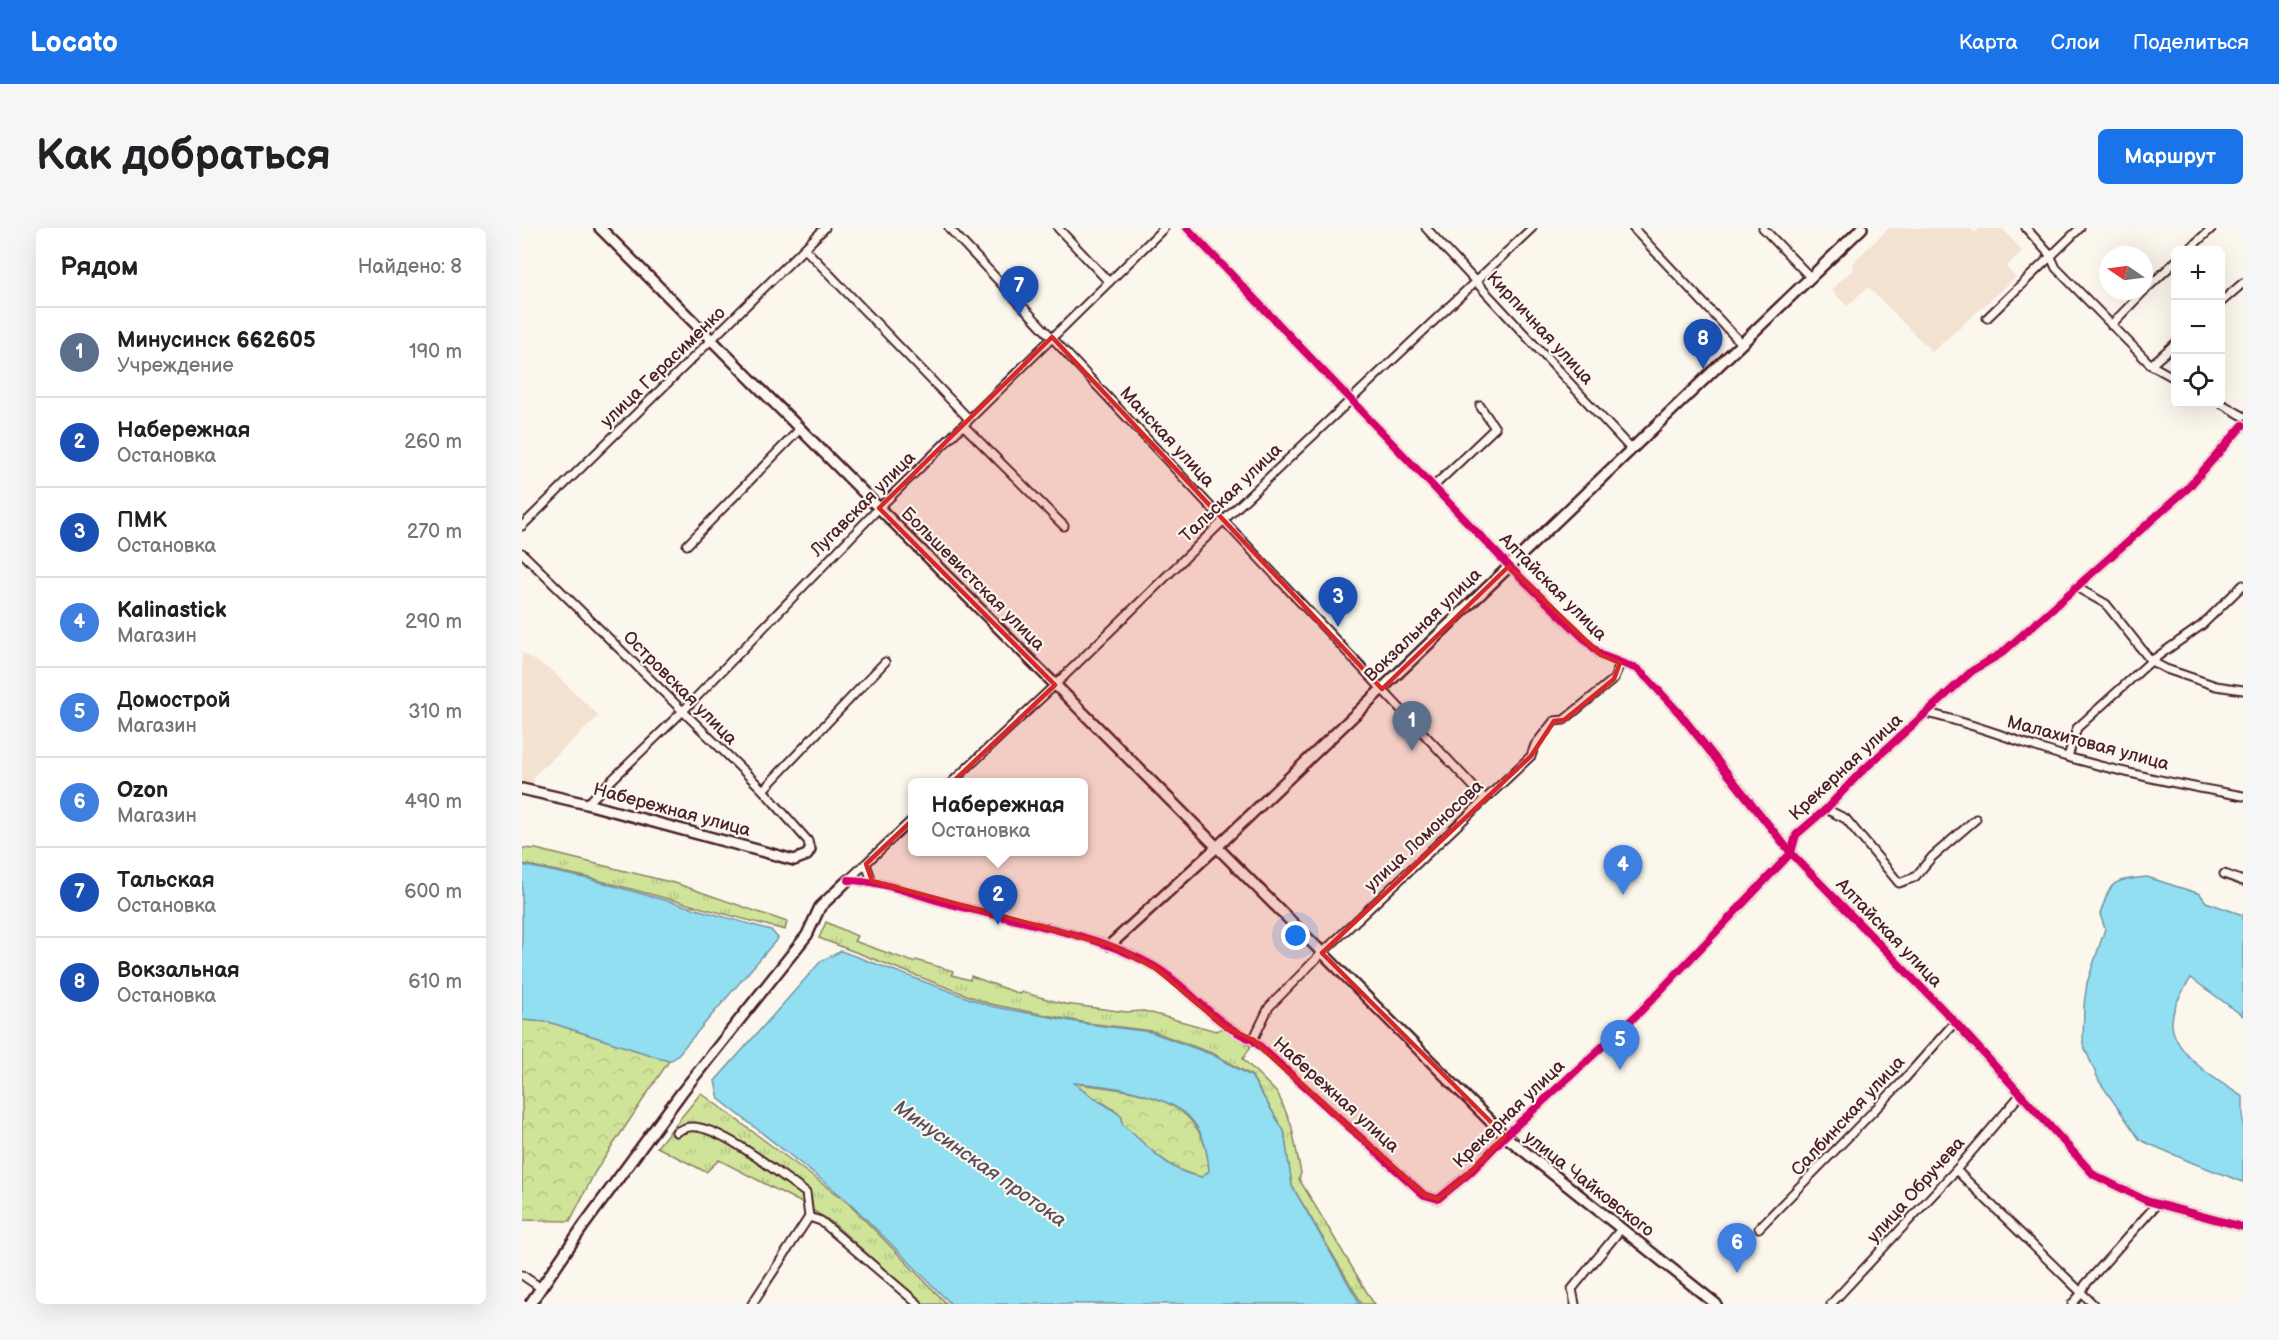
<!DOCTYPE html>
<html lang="ru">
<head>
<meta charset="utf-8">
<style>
  :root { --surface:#fff; --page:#f6f6f6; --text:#202124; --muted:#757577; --line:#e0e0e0; --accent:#1a73e8 }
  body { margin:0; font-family:"Balsamiq Sans",sans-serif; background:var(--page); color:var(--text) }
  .controls { position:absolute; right:18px; top:18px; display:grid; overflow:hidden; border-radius:9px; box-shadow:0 6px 24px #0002 }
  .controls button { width:54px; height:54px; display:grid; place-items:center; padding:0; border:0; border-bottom:2px solid var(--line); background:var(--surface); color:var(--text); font:30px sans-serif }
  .compass { position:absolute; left:1577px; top:18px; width:54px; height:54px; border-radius:50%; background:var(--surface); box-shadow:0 6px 24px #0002; rotate:283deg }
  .you { position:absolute; left:774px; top:708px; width:21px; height:21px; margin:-15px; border:4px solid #fff; border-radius:50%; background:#1a73e8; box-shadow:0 0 0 9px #1a73e833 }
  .badge { display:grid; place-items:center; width:39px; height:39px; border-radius:50%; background:var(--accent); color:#fff; font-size:20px; font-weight:700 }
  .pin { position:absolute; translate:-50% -50px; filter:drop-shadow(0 2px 3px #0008) }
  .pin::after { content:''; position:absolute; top:32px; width:21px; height:18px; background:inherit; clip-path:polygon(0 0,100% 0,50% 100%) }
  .popup { position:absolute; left:386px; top:550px; width:180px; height:78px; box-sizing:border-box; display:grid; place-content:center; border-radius:9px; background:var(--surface); filter:drop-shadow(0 2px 4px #0005); font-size:20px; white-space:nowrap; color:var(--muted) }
  .popup b { font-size:22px; color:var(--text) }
  .popup::after { content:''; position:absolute; left:50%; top:100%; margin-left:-12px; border:12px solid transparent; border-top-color:var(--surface) }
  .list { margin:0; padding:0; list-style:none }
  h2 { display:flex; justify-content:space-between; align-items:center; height:78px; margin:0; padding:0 24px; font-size:26px }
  h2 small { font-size:20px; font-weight:400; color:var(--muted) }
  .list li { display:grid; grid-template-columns:39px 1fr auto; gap:18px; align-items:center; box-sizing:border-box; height:90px; padding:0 24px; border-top:2px solid var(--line) }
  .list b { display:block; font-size:22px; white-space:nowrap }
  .list p { margin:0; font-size:20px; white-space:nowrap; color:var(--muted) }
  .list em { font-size:20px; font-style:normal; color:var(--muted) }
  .icon { flex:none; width:33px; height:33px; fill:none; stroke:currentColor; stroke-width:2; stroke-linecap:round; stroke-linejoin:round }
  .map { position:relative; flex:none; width:1721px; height:1076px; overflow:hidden; border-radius:9px }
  header { display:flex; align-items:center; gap:36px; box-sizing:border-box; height:84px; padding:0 30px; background:var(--accent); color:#fff }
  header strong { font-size:28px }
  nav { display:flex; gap:33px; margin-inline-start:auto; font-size:21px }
  .intro { display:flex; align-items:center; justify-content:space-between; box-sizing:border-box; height:144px; padding:0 36px }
  h1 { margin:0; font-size:42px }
  .button { padding:15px 27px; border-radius:9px; background:var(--accent); color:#fff; font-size:21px; font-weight:700 }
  main { display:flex; gap:36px; padding:0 36px }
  aside { flex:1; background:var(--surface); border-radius:9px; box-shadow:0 6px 24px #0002 }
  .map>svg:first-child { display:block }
  .built { fill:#f3e2d2 }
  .grass { fill:url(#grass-tufts); stroke:#8c8262; stroke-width:1.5 }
  .forest { fill:url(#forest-crowns); stroke:#8c8262; stroke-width:1.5 }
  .water { fill:#92dff2; stroke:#7592a2; stroke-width:1.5; fill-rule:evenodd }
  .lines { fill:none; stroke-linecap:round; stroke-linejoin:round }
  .street-casing { stroke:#4a1f2b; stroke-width:11 }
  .secondary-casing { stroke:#4a1f2b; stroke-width:14 }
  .street { stroke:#fbf7ec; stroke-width:7 }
  .secondary { stroke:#fbf7ec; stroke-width:9 }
  .cycleway-casing { stroke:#fbf7ec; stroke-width:11 }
  .cycleway { stroke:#d6006c; stroke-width:8 }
  .marked { fill:#d62828; fill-opacity:0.2; stroke:#d62828; stroke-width:4.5; stroke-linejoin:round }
  .labels { text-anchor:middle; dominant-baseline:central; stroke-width:4.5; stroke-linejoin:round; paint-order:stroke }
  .street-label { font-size:18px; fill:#4a1f2b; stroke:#fbf7ec }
  .water-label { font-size:20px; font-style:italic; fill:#5c4f5d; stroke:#fbf7ec }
</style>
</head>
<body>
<header>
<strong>Locato</strong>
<nav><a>Карта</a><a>Слои</a><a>Поделиться</a></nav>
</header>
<div class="intro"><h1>Как добраться</h1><a class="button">Маршрут</a></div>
<main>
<aside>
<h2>Рядом<small>Найдено: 8</small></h2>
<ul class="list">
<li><span class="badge" style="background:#5c6f8a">1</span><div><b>Минусинск 662605</b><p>Учреждение</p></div><em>190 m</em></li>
<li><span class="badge" style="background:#1a4fb4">2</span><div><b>Набережная</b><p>Остановка</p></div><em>260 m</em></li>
<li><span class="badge" style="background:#1a4fb4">3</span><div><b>ПМК</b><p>Остановка</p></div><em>270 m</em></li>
<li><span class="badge" style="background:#3f7fe0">4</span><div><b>Kalinastick</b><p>Магазин</p></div><em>290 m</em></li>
<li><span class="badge" style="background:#3f7fe0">5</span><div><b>Домострой</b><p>Магазин</p></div><em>310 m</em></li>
<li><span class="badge" style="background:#3f7fe0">6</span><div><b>Ozon</b><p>Магазин</p></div><em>490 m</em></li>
<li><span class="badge" style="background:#1a4fb4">7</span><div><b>Тальская</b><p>Остановка</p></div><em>600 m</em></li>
<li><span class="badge" style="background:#1a4fb4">8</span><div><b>Вокзальная</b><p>Остановка</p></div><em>610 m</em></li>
</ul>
</aside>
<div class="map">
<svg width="1721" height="1076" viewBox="0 0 1721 1076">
  <defs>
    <pattern id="grass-tufts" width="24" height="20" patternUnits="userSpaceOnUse" patternTransform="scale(1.5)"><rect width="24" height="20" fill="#cfe499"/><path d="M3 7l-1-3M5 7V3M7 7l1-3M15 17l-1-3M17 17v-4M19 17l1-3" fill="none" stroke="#b3c384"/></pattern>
    <pattern id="forest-crowns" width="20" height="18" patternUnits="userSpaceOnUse" patternTransform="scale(1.5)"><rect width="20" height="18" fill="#cfe499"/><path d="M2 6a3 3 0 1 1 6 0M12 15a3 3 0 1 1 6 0" fill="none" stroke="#b3c384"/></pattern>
  </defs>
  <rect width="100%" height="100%" fill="#fbf7ec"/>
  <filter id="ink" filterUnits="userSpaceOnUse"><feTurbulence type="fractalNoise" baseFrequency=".0167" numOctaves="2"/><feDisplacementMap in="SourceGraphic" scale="12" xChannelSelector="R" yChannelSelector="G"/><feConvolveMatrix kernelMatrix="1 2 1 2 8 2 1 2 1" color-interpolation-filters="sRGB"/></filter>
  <g filter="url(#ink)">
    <g class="built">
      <polygon points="1367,0 1448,0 1453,5 1458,0 1480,0 1500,23 1484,39 1494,49 1410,124 1346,59 1325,78 1309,62 1330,42 1331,34"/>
      <polygon points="0,424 31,444 77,488 13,547 10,560 0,558"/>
    </g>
    <g class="grass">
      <polygon points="0,620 14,621 156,656 265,694 263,702 64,649 0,636"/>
      <polygon points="304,694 335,708 332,713 391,734 394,732 431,743 430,747 448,752 449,748 498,766 499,764 543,776 604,784 622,783 694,803 701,800 729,818 721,831 756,866 769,896 779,945 777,951 852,1076 840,1076 770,958 762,903 729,847 692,826 630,803 565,795 468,776 297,710"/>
      <polygon points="179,865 326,975 425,1076 401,1076 311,995 278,974 197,932 184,944 135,919"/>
    </g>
    <g class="forest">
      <polygon points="0,792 27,794 147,833 73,944 48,993 0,992"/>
      <path d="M 551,855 C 612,864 684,865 687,943 L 680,949 C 647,944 624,916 599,896 L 600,888 C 585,875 566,868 551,855 Z"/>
    </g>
    <g class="water">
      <polygon points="0,637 67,651 249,702 256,710 153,830 147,833 27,794 0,792"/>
      <path d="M 1625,649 L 1678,666 L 1684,674 L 1721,687 L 1721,788 L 1669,750 C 1660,763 1649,782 1650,797 C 1653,828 1698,854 1721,869 L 1721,954 L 1671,935 L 1618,912 L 1577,853 L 1561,816 L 1562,777 L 1565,755 L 1583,701 L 1578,686 C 1590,652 1588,653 1625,649 Z"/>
      <path d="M 319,723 L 468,778 L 565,796 L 629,804 L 691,827 L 729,848 L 762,903 L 770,958 L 838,1076 L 429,1076 L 326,973 L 197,871 L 193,853 L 299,733 ZM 552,855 C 585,857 641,865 666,888 C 681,902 686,925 687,943 L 680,949 C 647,945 624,916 600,896 L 600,889 C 585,876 566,869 552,855 Z"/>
    </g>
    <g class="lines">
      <defs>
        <g id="street">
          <polyline points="427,0 963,571"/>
          <polyline points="536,0 587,54"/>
          <polyline points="665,0 987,338 1079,427 1115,441 1127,452 1158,486 1269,625 1433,794 1572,947 1625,973 1721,999"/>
          <polyline points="904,0 1109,221"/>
          <polyline points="1111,0 1219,115"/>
          <polyline points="1241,0 1289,50"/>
          <polyline points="1504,0 1528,27 1534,40 1629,137 1654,151"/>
          <polyline points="283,21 447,191"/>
          <polyline points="1666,22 1690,0"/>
          <polyline points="1622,63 1654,33"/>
          <polyline points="1698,75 1721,55"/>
          <polyline points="1465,90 1558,0"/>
          <polyline points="1589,97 1622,63"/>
          <polyline points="1629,137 1654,115"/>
          <polyline points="1698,175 1721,188"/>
          <polyline points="441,197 542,298"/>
          <polyline points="912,258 973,200 958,178"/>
          <polyline points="0,298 303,0"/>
          <polyline points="165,317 277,202"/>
          <polyline points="0,325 241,562 286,613 288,622"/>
          <polyline points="1554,359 1584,376 1629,433 1644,441 1694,458 1721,462"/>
          <path d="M 1404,485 C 1452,495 1498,515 1545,529 C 1602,545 1662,558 1721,568"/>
          <polyline points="1546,529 1555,500 1629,433 1680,397 1721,357"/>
          <polyline points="430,554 533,457 702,292 1010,0"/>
          <polyline points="241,562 363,434"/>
          <polyline points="65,576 161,483 357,280 642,0"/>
          <polyline points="1304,581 1324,591 1377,655 1393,649 1410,629 1454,591"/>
          <polyline points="344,636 350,653"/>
          <polyline points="1702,646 1721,653"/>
          <path d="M 326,652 C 363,653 393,667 428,676 C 493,694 576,705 633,739 C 669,760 692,797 731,812 L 902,967 L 916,971 L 948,945 L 983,908 L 1119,783 L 1269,625 L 1274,607 L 1304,581 L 1338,545 L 1450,443 L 1480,425 L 1666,260 L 1721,197"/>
          <polyline points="326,652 390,592"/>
          <polyline points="731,812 747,779 800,725 1009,528 1013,517 1032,493 1042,492 1092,451 1098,435"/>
          <path d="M 154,904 C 158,902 163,899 168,899 C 197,896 260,948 284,965 L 287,989 L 299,993 L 396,1076"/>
          <polyline points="1434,942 1571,1076"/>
          <polyline points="1237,1000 1379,855 1433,794"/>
          <polyline points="0,1047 19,1060"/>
          <polyline points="230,1076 287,989"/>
          <polyline points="1053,1076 1050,1061 1099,1001"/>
          <polyline points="1309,1076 1434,942 1499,866"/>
          <polyline points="1550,1076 1559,1066 1563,1057 1635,976"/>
        </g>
        <g id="secondary">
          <polyline points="78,0 983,908 1194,1076"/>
          <polyline points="0,561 65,576 272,632 285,627 288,622"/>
          <polyline points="588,717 695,619 1340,0"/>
          <polyline points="8,1076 62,997 160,864 285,707 298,679 326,652"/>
        </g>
      </defs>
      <use href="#street" class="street-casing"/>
      <use href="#secondary" class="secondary-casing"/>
      <use href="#street" class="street"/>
      <use href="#secondary" class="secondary"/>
      <defs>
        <g id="cycleway">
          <polyline points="665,0 987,338 1079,427 1115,441 1127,452 1158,486 1269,625 1433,794 1572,947 1625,973 1721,999"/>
          <path d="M 326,652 C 363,653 393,667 428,676 C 493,694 576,705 633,739 C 669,760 692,797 731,812 L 902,967 L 916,971 L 948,945 L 983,908 L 1119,783 L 1269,625 L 1274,607 L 1304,581 L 1338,545 L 1450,443 L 1480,425 L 1666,260 L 1721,197"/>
        </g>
      </defs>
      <use href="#cycleway" class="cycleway-casing"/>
      <use href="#cycleway" class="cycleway"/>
    </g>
  </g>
  <path class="marked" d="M 530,109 L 860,461 L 987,338 L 1079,427 L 1098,435 L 1092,451 L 1042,492 L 1032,493 L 1009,528 L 800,725 L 983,908 L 948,945 L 916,971 L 902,967 L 731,812 L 703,799 L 632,739 L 588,717 L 350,653 L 344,636 L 533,457 L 357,280 Z"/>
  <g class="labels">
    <g class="street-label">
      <text transform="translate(1018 100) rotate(47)">Кирпичная улица</text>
      <text transform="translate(141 139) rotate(-44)">улица Герасименко</text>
      <text transform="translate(645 209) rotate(47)">Манская улица</text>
      <text transform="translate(709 265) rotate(-44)">Тальская улица</text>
      <text transform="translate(341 276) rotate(-45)">Лугавская улица</text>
      <text transform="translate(451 351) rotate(45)">Большевистская улица</text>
      <text transform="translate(1031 359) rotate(45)">Алтайская улица</text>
      <text transform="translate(901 397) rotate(-44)">Вокзальная улица</text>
      <text transform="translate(158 460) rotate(45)">Островская улица</text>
      <text transform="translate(1566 515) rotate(15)">Малахитовая улица</text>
      <text transform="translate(1324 539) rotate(-43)">Крекерная улица</text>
      <text transform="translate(150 582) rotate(15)">Набережная улица</text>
      <text transform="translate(902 608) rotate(-43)">улица Ломоносова</text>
      <text transform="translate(1367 705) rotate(46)">Алтайская улица</text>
      <text transform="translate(814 867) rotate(42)">Набережная улица</text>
      <text transform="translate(987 886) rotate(-44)">Крекерная улица</text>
      <text transform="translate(1326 888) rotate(-47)">Салбинская улица</text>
      <text transform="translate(1067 956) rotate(38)">улица Чайковского</text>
      <text transform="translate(1394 962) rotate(-48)">улица Обручева</text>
    </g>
    <g class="water-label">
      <text transform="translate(458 936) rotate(35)">Минусинская протока</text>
    </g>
  </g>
</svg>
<div class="controls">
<button>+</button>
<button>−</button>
<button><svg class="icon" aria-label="locate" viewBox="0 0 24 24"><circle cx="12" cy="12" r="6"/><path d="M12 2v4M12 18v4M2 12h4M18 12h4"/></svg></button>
</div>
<svg class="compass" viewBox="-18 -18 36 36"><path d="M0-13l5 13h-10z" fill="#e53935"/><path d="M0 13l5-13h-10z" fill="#757577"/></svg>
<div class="you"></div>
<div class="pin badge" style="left:890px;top:523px;background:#5c6f8a">1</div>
<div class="pin badge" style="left:476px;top:697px;background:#1a4fb4">2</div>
<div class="popup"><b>Набережная</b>Остановка</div>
<div class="pin badge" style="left:816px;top:399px;background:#1a4fb4">3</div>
<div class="pin badge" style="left:1101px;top:667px;background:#3f7fe0">4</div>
<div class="pin badge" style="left:1098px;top:842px;background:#3f7fe0">5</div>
<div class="pin badge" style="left:1215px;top:1045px;background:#3f7fe0">6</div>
<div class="pin badge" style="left:497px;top:88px;background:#1a4fb4">7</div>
<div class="pin badge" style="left:1181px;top:141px;background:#1a4fb4">8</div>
</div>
</main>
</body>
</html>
